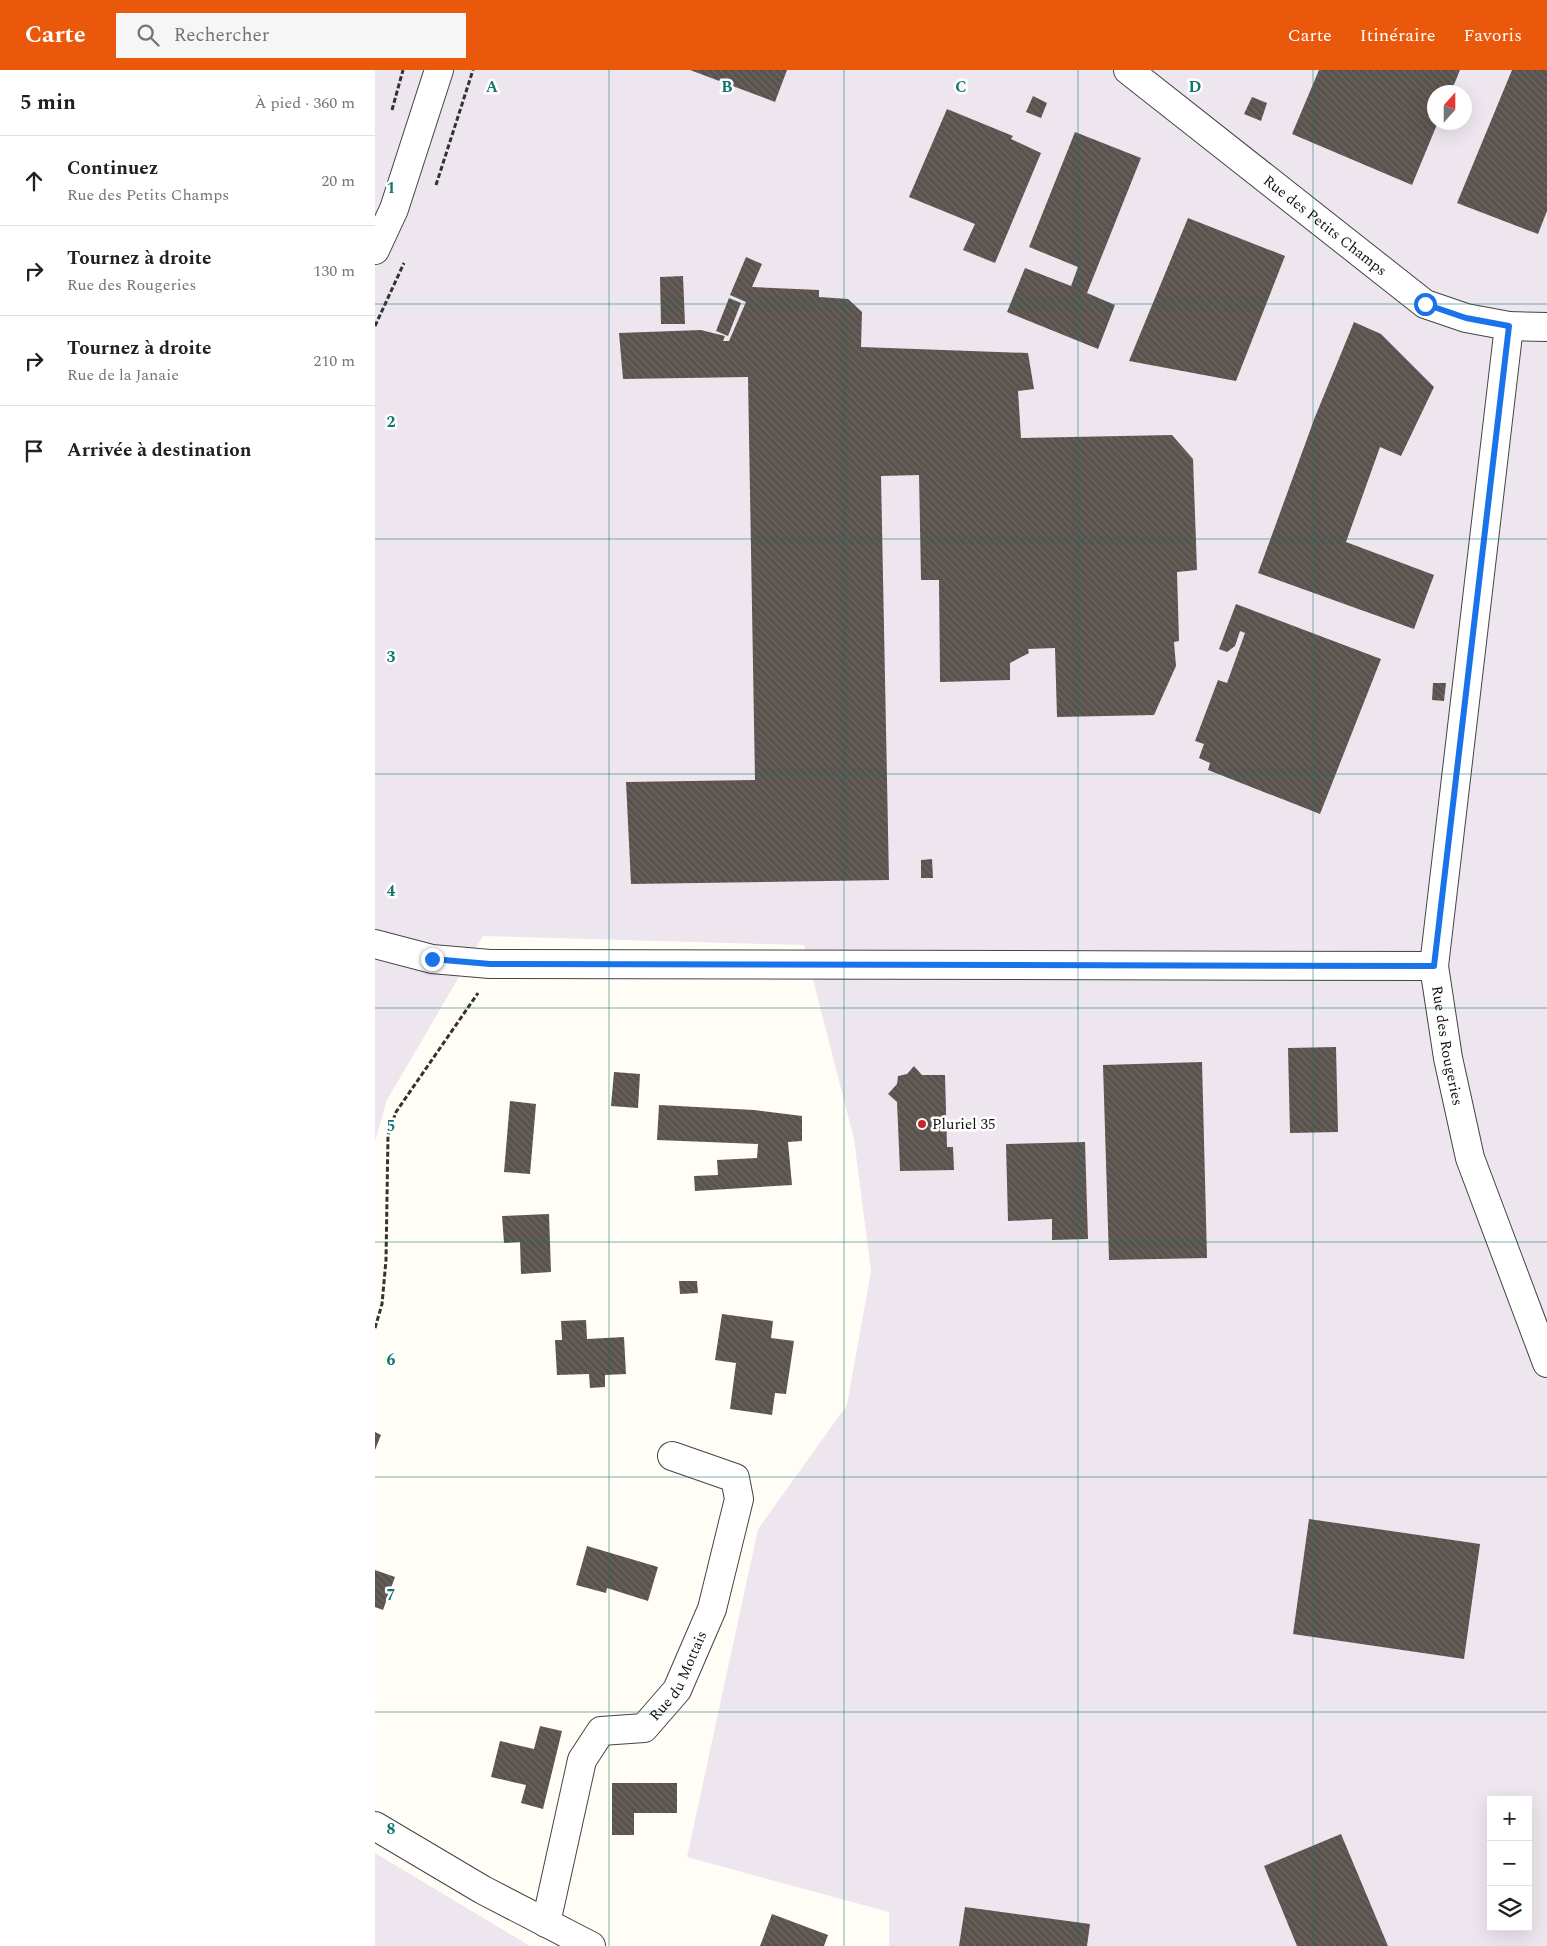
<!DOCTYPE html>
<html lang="fr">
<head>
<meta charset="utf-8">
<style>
  :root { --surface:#fff; --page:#f6f6f6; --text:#202124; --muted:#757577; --line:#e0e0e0; --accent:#ea580c }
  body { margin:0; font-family:Spectral,serif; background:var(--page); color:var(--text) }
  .controls { position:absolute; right:15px; bottom:15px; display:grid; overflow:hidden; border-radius:0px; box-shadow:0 5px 20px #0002 }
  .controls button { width:45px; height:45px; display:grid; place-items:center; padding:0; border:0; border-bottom:1px solid var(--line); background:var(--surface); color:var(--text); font:25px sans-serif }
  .compass { position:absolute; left:1052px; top:15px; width:45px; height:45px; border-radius:50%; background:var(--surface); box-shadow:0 5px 20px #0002; rotate:21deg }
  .stop { position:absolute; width:15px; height:15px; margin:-11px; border:4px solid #1a73e8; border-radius:50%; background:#fff }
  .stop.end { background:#1a73e8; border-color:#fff; box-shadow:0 1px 5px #0008 }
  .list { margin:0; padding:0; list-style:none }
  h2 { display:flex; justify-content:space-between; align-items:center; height:65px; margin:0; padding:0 20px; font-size:21px }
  h2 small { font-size:16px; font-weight:400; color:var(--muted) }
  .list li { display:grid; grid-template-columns:32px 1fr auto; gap:15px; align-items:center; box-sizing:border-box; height:90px; padding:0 20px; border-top:1px solid var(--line) }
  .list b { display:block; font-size:19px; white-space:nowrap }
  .list p { margin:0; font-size:16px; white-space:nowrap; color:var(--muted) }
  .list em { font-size:16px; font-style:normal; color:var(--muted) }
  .icon { flex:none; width:28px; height:28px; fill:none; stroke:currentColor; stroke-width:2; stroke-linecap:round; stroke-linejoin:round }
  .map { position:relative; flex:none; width:1172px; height:1876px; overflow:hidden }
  header { display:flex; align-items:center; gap:30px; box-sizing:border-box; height:70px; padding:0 25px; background:var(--accent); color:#fff }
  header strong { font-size:24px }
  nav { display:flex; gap:28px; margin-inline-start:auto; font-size:18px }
  .search { width:350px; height:45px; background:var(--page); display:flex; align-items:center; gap:12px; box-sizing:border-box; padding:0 18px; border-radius:0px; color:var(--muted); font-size:19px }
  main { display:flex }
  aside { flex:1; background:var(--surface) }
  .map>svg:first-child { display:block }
  .industrial { fill:#eee6ef; fill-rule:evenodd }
  .building { fill:url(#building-back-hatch) }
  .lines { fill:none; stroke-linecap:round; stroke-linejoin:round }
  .minor-casing { stroke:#444; stroke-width:30 }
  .tertiary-casing { stroke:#444; stroke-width:30 }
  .path { stroke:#333; stroke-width:3; stroke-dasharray:5 2.5; stroke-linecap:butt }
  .minor { stroke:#fff; stroke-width:28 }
  .tertiary { stroke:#fff; stroke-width:28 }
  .route { stroke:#1a73e8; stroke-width:6 }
  .grid { fill:none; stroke:#0f766e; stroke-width:1; stroke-opacity:0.55 }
  .poi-dot { fill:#c4262e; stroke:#fff; stroke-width:2 }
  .labels { text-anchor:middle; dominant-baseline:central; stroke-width:5; stroke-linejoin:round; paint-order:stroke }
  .street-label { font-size:15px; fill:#111; stroke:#fff }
  .poi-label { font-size:15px; fill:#111; stroke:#fff; text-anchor:start }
  .grid-label { font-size:16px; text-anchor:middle; font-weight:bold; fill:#0f766e; stroke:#fff; stroke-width:5; stroke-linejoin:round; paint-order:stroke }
</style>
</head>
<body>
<header>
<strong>Carte</strong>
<div class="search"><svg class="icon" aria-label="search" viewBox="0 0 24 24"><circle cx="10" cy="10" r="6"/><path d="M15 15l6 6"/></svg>Rechercher</div>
<nav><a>Carte</a><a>Itinéraire</a><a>Favoris</a></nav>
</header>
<main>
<aside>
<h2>5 min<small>À pied · 360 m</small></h2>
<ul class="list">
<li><svg class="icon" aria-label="ahead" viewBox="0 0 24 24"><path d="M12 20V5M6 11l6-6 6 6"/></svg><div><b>Continuez</b><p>Rue des Petits Champs</p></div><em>20 m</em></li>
<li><svg class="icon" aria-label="right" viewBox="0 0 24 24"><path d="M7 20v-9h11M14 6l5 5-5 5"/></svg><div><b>Tournez à droite</b><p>Rue des Rougeries</p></div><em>130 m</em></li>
<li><svg class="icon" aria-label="right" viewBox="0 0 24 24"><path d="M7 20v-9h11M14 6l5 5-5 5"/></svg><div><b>Tournez à droite</b><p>Rue de la Janaie</p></div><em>210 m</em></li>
<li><svg class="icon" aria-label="arrive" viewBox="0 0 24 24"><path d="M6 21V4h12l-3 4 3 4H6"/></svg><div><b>Arrivée à destination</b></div></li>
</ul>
</aside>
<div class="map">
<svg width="1172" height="1876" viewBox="0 0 1172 1876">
  <defs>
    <pattern id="building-back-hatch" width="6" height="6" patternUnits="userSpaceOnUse" patternTransform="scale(1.25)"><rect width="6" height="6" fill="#5a524d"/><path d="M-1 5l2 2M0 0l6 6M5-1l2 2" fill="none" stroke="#6d6662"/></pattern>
  </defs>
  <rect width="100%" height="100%" fill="#fffdf5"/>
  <g class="industrial">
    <path d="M 0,0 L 1172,0 L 1172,1876 L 514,1876 L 514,1842 L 312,1787 L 383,1459 L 472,1335 L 496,1201 L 479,1069 L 429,875 L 108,866 L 12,1030 L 0,1071 ZM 1060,22 L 1090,22 L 1090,52 L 1060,52 ZM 1116,1730 L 1153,1730 L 1153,1857 L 1116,1857 Z"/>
    <polygon points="0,1783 155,1876 0,1876"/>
  </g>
  <g class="building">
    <polygon points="315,0 412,0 400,32"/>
    <polygon points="944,0 1085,0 1076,22 1060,22 1060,52 1063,52 1037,115 917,64"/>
    <polygon points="1137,0 1172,0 1172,141 1163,164 1082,133"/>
    <polygon points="658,26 672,33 666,48 651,42"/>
    <polygon points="877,27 892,33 886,51 869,44"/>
    <polygon points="572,39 638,66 636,69 666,83 620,193 588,180 600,154 534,127"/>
    <polygon points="700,62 766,88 712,223 740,235 723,279 632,242 650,198 696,216 703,197 654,177"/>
    <polygon points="813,148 910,186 861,311 754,291"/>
    <polygon points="371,187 387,194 377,217 444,220 444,227 473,229 487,242 486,277 653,283 659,319 643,321 646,368 797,365 818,389 822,500 802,502 804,571 799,572 801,596 779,645 682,647 680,578 653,579 654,583 635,593 635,610 565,612 564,510 546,510 544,405 506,406 514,810 256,814 251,712 380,710 373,307 248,309 244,263 326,260 350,266 348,271 354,271 371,232 355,225"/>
    <polygon points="308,206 310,254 286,254 285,207"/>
    <polygon points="354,228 366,233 353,266 341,261"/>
    <polygon points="979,252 1006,264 1059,317 1026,386 1005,377 971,472 1059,505 1039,559 883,503 940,347"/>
    <polygon points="861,534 1006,589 945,744 833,700 835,693 824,688 829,674 820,671 843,610 852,613 870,563 865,561 860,576 852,582 844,579"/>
    <polygon points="1058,613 1071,613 1069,631 1057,630"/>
    <polygon points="557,789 558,808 546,808 546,790"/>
    <polygon points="961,977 963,1062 915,1063 913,978"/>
    <polygon points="827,992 832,1188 734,1190 728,995"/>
    <polygon points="539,996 547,1005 570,1005 572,1077 578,1077 579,1100 525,1101 522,1032 513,1024 522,1014 523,1006 532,1004"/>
    <polygon points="239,1002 265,1004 263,1038 236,1036"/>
    <polygon points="135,1031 161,1034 155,1104 129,1102"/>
    <polygon points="284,1035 379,1040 427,1046 427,1071 413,1072 417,1115 320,1121 319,1106 343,1105 342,1090 382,1088 383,1074 282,1070"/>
    <polygon points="710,1072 713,1169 677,1170 677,1149 633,1151 631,1074"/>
    <polygon points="174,1144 176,1202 146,1204 145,1172 129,1173 127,1146"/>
    <polygon points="304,1211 322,1211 323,1223 305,1224"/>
    <polygon points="347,1244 398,1251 396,1268 419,1271 411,1324 400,1323 397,1345 355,1339 361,1293 340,1290"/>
    <polygon points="211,1250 212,1269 249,1267 251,1304 230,1305 230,1317 215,1318 214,1304 182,1305 180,1270 187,1270 186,1251"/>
    <polygon points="0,1362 6,1365 0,1380"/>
    <polygon points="934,1449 1105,1474 1089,1589 918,1564"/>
    <polygon points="212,1476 283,1497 273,1531 232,1518 231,1523 201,1515"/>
    <polygon points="0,1500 20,1507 8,1540 0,1537"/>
    <polygon points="165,1656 187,1661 168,1739 146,1733 151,1715 116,1707 125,1671 159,1679"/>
    <polygon points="237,1713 302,1713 302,1743 259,1743 259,1765 237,1765"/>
    <polygon points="966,1764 1013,1876 922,1876 889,1796"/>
    <polygon points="590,1837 715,1854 712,1876 584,1876"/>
    <polygon points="397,1844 453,1865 449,1876 385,1876"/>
  </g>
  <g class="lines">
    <defs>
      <g id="minor">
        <path id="s1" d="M 753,0 L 1050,234 L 1091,248 L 1134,256 L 1172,257"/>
        <path id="s2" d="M 1134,256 L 1059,896 L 1073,988 L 1095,1088 L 1172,1293"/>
        <polyline points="0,874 57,889 115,894 1059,896"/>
        <polyline points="0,1756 108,1820 216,1876"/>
        <path id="s3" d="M 171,1853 L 207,1690 L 226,1661 L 269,1658 L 302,1620 L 337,1539 L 364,1429 L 360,1408 L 297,1386"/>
      </g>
      <polyline id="tertiary" points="0,180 19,139 64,0"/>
    </defs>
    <use href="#minor" class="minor-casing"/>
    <use href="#tertiary" class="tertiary-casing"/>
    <g class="path">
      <polyline points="17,40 28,0"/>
      <polyline points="61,115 98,0"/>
      <polyline points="0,256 29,193"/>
      <polyline points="0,1258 7,1234 11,1190 13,1065 21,1042 103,923"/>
    </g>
    <use href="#minor" class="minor"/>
    <use href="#tertiary" class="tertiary"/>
  </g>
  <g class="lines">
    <polyline class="route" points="57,889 115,894 1059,896 1134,256 1091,248 1050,234"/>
  </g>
  <path class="grid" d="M 234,0 L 234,1876M 469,0 L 469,1876M 703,0 L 703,1876M 938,0 L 938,1876M 0,234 L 1172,234M 0,469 L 1172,469M 0,704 L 1172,704M 0,938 L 1172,938M 0,1172 L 1172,1172M 0,1407 L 1172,1407M 0,1642 L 1172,1642"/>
  <circle class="poi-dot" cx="547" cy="1054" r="5"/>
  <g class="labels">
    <g class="street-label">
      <text stroke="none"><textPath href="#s1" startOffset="251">Rue des Petits Champs</textPath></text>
      <text stroke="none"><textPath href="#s2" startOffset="725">Rue des Rougeries</textPath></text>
      <text stroke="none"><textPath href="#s3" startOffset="308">Rue du Mottais</textPath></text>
    </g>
    <g class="poi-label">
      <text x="557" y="1054">Pluriel 35</text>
    </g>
  </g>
  <g class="grid-label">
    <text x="117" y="22">A</text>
    <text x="352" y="22">B</text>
    <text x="586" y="22">C</text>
    <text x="820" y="22">D</text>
    <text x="16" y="123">1</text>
    <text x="16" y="357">2</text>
    <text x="16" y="592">3</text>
    <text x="16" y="826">4</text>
    <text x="16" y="1061">5</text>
    <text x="16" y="1295">6</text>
    <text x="16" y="1530">7</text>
    <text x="16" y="1764">8</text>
  </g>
</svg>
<div class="controls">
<button>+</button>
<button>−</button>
<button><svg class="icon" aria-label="layers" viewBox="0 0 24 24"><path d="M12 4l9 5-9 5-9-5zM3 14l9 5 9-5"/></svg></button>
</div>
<svg class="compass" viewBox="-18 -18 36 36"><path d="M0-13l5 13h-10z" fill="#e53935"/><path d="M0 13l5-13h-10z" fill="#757577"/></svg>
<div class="stop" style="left:1050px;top:234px"></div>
<div class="stop end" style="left:57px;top:889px"></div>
</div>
</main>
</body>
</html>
